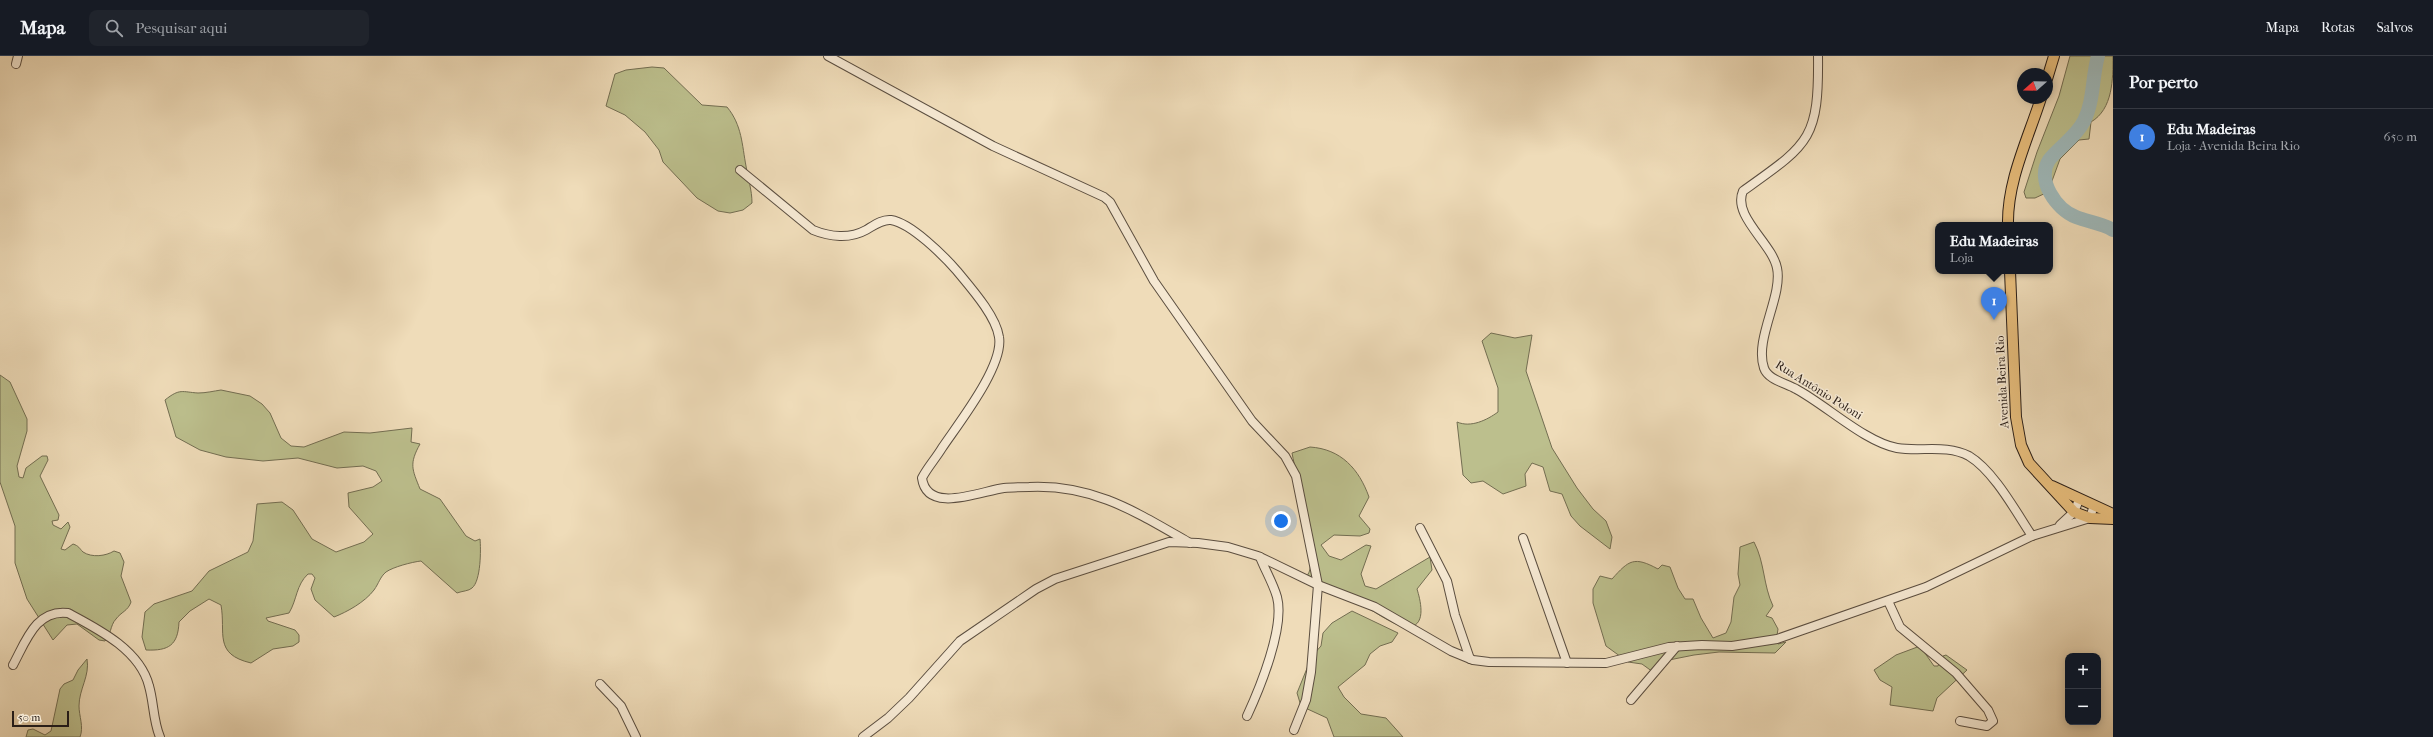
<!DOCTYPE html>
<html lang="pt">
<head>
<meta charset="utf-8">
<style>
  :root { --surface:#171b24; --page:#20242c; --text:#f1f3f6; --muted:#9ea1a6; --line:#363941; --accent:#db2777 }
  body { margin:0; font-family:"IM FELL French Canon",serif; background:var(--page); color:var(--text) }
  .controls { position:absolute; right:12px; bottom:12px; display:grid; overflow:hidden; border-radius:8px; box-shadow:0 2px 10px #0003 }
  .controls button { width:36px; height:36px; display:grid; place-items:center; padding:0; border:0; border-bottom:1px solid var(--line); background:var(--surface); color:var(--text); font:20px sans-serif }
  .compass { position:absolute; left:2017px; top:12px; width:36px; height:36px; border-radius:50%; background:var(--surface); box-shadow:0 2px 10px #0003; rotate:250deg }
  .scale { position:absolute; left:12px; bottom:10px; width:57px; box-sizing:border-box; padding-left:4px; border:2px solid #2a1e17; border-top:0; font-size:11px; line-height:14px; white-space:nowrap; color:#2a1e17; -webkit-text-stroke:3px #f5e8d2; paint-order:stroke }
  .you { position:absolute; left:1281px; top:465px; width:14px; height:14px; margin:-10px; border:3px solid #fff; border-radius:50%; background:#1a73e8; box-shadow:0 0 0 6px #1a73e833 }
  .badge { display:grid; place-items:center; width:26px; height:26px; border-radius:50%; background:var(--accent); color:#fff; font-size:13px; font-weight:700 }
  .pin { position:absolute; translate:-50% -33px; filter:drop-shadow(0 1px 2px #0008) }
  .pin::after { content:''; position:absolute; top:21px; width:14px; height:12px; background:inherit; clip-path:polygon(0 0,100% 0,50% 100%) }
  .popup { position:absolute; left:1935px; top:166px; width:118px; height:52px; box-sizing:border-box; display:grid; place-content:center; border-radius:8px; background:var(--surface); filter:drop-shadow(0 1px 3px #0005); font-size:13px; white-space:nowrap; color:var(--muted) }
  .popup b { font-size:15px; color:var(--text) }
  .popup::after { content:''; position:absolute; left:50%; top:100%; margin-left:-8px; border:8px solid transparent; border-top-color:var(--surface) }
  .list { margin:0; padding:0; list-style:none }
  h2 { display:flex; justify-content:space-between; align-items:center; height:52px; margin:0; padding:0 16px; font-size:17px }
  h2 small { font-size:13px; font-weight:400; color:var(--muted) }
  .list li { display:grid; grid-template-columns:26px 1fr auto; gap:12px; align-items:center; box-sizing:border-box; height:56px; padding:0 16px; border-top:1px solid var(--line) }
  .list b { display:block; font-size:15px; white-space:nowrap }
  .list p { margin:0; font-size:13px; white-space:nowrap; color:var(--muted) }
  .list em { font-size:13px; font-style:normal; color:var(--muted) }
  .icon { flex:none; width:22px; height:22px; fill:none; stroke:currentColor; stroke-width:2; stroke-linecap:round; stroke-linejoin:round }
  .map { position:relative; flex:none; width:2113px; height:681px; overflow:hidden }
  header { display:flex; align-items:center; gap:24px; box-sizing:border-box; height:56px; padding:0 20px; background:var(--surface); border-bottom:1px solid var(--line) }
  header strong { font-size:19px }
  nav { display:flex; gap:22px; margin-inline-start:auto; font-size:14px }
  .search { width:280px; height:36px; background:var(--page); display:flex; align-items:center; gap:10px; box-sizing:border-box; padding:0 14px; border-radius:8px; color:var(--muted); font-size:15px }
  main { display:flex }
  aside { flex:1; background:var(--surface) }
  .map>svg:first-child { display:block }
  .green { fill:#bcbf8d; stroke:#736e52 }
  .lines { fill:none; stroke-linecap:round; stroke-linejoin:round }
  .river { stroke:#9fb9ba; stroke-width:14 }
  .minor-casing { stroke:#5b4e40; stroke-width:10 }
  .major-casing { stroke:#2a1e17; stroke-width:12 }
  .minor { stroke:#f5e8d2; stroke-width:8 }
  .major { stroke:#e8be7c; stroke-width:10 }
  .labels { text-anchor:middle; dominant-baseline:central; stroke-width:3; stroke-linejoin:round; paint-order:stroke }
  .street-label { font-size:12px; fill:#2a1e17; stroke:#f5e8d2 }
</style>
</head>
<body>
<header>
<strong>Mapa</strong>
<div class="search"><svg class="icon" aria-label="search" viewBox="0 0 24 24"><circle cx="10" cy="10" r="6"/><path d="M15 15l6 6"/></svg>Pesquisar aqui</div>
<nav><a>Mapa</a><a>Rotas</a><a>Salvos</a></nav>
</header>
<main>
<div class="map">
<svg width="2113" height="681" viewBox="0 0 2113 681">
  <rect width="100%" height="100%" fill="#efdcb9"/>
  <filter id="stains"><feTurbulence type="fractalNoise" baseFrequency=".005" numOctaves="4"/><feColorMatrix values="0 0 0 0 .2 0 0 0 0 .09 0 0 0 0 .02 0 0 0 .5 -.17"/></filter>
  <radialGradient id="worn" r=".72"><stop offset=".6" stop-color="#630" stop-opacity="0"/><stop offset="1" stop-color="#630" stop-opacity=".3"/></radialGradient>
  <g class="green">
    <path d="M 2070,0 L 2113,0 C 2113,23 2113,53 2091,66 L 2089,83 L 2079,84 L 2060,103 L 2048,136 L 2035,142 L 2026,142 L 2024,136 L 2037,96 L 2059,40 Z"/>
    <path d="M 652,11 L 664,12 L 702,49 L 727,51 C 742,69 742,89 746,110 C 748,123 752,134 752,147 L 743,154 L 730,157 L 718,155 L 697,142 L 663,106 L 659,94 L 645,76 L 625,59 L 606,50 L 615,18 L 626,14 Z"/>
    <path d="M 1491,277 L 1515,282 L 1532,279 L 1526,315 L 1552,392 L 1577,432 L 1593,453 L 1606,465 L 1612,481 L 1610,493 L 1580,470 L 1571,460 L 1562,438 L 1550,435 L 1543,411 L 1532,407 L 1525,418 L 1526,430 L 1503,438 L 1483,425 L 1471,427 L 1463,419 L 1457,366 C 1471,372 1487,364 1498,356 L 1498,332 L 1482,285 Z"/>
    <path d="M 0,319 L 10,326 L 27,363 L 27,375 L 17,410 L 19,421 L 23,422 L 26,412 L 42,400 L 47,400 L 48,404 L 40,420 L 59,459 L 58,464 L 52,465 L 53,469 L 61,473 L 68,466 L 70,471 L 61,493 L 65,494 L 73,488 C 79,490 79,492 83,496 C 92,502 106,500 114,495 L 120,497 L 124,506 L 121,520 L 131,546 C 128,555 121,556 116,563 C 110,569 111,580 105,585 L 99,584 L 77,568 L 67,569 L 53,584 L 27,543 L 15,507 L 15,470 L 0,426 Z"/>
    <path d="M 221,334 L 250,340 L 262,348 L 270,357 L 281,382 L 291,390 L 304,391 L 344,376 L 370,377 L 412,372 L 411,386 L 420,388 C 409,408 412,413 420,433 L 440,443 L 466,480 L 475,485 L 480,483 C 481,493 481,525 472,532 C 469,535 462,535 457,537 L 421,505 C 412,506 393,511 386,516 C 380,521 379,527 374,534 C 365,546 347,556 334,561 L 315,544 L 311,533 L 315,522 L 312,518 L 308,518 C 296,529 297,544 289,557 L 266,562 L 268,565 L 295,574 L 299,579 L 299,586 L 293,590 L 273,593 L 251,607 C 213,598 226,577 221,549 L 209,543 L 190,555 L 179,566 C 178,589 169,595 146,594 L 142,581 L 145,556 L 154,548 L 192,535 L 209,515 L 248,496 L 253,485 L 257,448 L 282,446 L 293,454 L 312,483 L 336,496 L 364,486 L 373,478 L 349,451 L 348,437 L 373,431 L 382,425 L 376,415 L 363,410 L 337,412 L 298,402 L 263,405 L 226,401 L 200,394 L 176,381 L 165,344 C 180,332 182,336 198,337 C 206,337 214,335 221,334 Z"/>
    <path d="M 1310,391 C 1341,393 1359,413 1369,441 L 1359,460 L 1370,473 L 1369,477 L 1360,480 L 1334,479 L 1321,489 L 1329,500 L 1341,504 L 1366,489 L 1371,490 L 1361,518 L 1365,530 L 1376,533 L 1430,501 L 1432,514 L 1417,533 C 1420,543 1427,568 1410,571 C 1397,573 1372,553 1360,548 C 1341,539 1322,531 1303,523 C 1307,520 1309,518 1310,513 C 1314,490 1297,423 1292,397 Z"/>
    <path d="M 1754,486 C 1765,507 1763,529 1773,550 L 1766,560 L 1772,562 L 1778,573 L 1776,586 L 1778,588 L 1786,586 L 1775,597 L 1719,596 L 1694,599 L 1664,605 L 1653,616 L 1642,608 L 1628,606 L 1606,590 L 1593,547 L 1593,533 L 1600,520 L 1612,523 C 1629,504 1634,500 1658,513 L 1662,509 L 1670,511 L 1678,532 L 1685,543 L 1693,543 L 1701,562 L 1713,582 L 1726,577 L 1731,566 L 1734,541 L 1740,529 L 1738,518 L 1740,491 Z"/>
    <polygon points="1352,555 1398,577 1392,586 1380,590 1370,598 1365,609 1338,631 1344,641 1361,658 1386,662 1403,681 1334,681 1327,662 1301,650 1297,637 1312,600 1321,590 1323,577 1332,567"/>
    <polygon points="1920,590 1934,610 1938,610 1943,600 1946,599 1967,614 1937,642 1933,655 1890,649 1892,631 1880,624 1874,614 1896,599"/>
    <path d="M 87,603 C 90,620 79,633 79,650 C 79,660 84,671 80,681 L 26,681 L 28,674 L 33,673 L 45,679 L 51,675 L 60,633 L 64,628 L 73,624 L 78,614 Z"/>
  </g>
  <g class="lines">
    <path class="river" d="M 2098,0 C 2092,21 2094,45 2084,65 C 2076,81 2059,91 2049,104 C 2036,124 2056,153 2076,161 C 2088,166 2102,167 2113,174"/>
    <defs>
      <g id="minor">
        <polyline points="828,0 993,90 1104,141 1110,146 1154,225 1252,365 1285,400 1296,420 1318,529 1311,616 1306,644 1294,674"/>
        <path d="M 1818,0 C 1819,84 1809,88 1743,135 C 1732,160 1772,187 1777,212 C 1783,240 1754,283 1764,312 C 1768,324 1786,327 1796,333 C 1826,349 1865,386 1897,392 C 1921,396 1946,388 1969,400 C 1994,415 2016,456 2032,480"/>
        <polyline points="16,8 18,0"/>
        <path d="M 740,114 L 813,174 C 830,181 850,183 866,174 C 873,170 882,163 891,164 C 911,167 944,200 957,215 C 971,232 996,260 999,281 C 1004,310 958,368 942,392 C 936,402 927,412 922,422 C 927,459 981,435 1004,432 C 1012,431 1021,431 1029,431 C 1093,428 1136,456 1190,487"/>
        <polyline points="2060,469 2074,456 2079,444"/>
        <polyline points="1420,472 1447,525 1455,559 1470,603"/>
        <polyline points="1523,482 1567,607"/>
        <polyline points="1888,545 1900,571 1956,617 1988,654 1993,665 1987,670 1960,665"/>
        <path d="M 13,609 C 26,585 36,553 68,557 C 98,573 140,594 149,630 C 154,647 153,665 160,681"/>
        <polyline points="600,628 621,650 636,681"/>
        <polyline points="1631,644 1677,590"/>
        <path d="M 1247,660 C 1260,632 1285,571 1277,541 C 1273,527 1265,514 1260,501"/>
        <polyline points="863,681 888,662 909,642 960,585 1036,533 1055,523 1169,486 1198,487 1228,491 1258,500 1318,529 1375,551 1451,595 1473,604 1489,606 1606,607 1669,591 1702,589 1732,590 1777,583 1926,531 2032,480 2090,462 2094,449"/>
      </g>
      <g id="major">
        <polyline points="2047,23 2054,0"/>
        <path d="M 2008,169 C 2007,125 2028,83 2041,42"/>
        <polyline points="2010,215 2016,361 2021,389 2029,407 2074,456 2090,462 2113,463"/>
        <polyline points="2052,430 2113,458"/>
      </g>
    </defs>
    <use href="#minor" class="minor-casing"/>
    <use href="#major" class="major-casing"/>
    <use href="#minor" class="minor"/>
    <use href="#major" class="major"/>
  </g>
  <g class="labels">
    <g class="street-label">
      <text transform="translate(2002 326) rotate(-93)">Avenida Beira Rio</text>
      <text transform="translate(1819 334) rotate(32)">Rua Antônio Poloni</text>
    </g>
  </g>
  <rect width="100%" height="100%" filter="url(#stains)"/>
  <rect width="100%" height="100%" fill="url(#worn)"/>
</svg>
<div class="controls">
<button>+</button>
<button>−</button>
</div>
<svg class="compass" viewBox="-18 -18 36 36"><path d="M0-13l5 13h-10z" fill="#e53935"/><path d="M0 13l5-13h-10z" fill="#9ea1a6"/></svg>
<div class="scale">50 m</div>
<div class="you"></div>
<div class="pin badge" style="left:1994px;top:264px;background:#3f7fe0">1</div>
<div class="popup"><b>Edu Madeiras</b>Loja</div>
</div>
<aside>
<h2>Por perto<small></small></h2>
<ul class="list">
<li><span class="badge" style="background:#3f7fe0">1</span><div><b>Edu Madeiras</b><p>Loja · Avenida Beira Rio</p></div><em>650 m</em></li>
</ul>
</aside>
</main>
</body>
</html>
